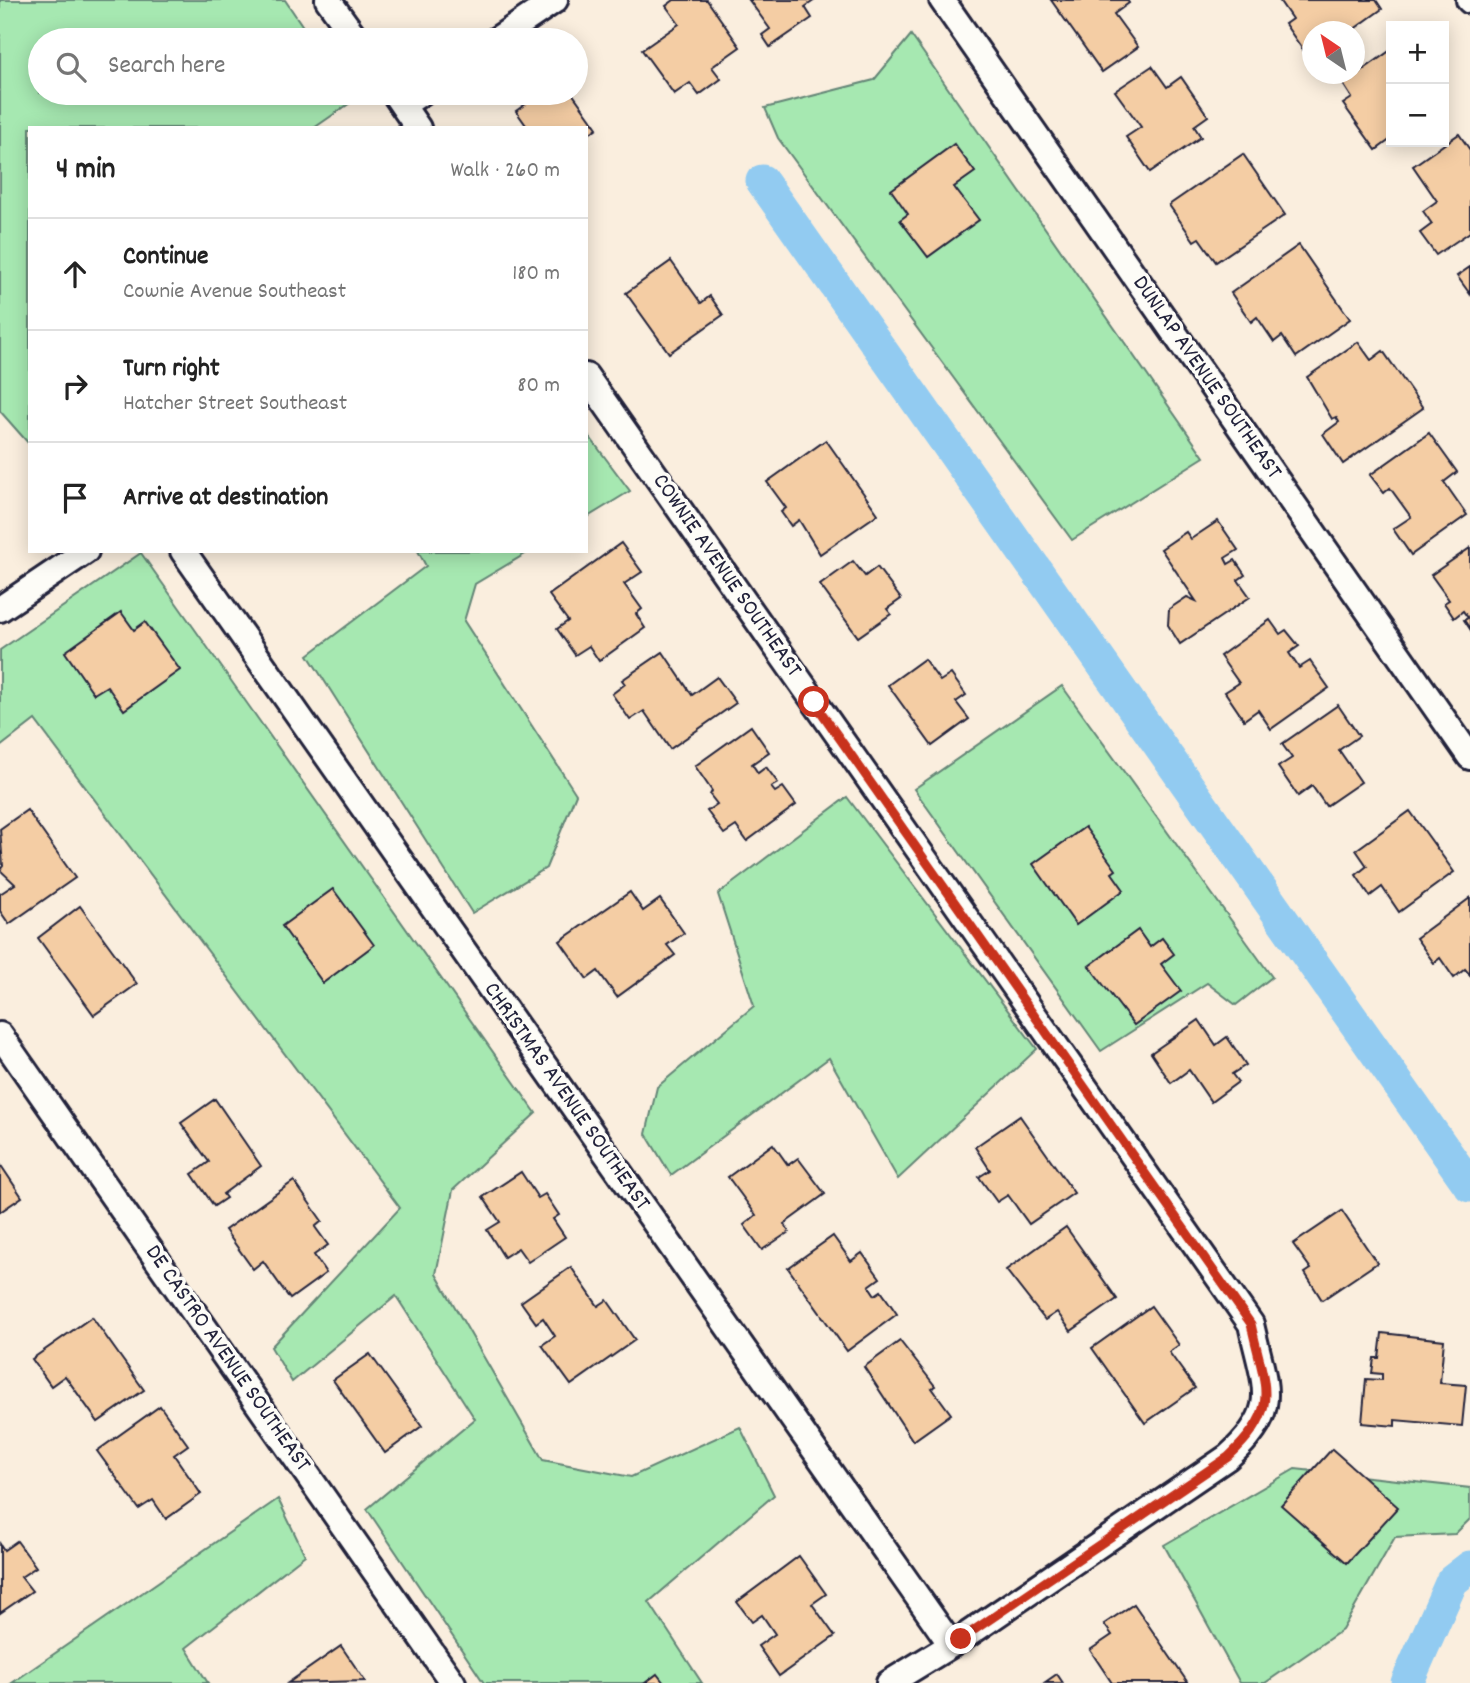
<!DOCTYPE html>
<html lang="en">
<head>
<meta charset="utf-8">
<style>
  :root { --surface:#fff; --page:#f2f2f2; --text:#222; --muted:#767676; --line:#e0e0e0 }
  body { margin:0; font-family:Dekko,sans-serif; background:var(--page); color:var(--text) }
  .controls { position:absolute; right:21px; top:21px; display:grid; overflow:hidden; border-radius:0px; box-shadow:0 4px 18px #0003 }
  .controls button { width:63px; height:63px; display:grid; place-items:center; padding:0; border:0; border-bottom:2px solid var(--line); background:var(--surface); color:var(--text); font:35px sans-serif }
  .compass { position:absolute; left:1302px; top:21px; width:63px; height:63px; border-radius:50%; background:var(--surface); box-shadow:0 4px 18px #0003; rotate:325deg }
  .stop { position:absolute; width:21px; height:21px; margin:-16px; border:5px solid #c8321e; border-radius:50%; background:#fff }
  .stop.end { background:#c8321e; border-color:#fff; box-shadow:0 2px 7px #0008 }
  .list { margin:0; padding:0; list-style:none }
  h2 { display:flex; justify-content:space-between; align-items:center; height:91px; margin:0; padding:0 28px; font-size:30px }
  h2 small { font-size:23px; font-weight:400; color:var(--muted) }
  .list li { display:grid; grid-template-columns:46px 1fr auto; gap:21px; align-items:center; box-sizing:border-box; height:112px; padding:0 28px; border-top:2px solid var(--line) }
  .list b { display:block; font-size:26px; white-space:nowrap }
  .list p { margin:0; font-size:23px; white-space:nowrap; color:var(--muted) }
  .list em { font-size:23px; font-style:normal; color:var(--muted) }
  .icon { flex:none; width:38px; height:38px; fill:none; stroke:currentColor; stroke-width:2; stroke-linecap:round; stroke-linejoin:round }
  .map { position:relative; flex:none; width:1470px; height:1683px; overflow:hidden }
  .search { position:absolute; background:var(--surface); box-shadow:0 4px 18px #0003; left:28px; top:28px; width:560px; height:77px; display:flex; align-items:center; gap:18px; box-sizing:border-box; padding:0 24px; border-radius:38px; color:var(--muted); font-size:26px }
  .panel { position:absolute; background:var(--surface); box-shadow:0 4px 18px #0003; left:28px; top:126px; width:560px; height:427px; border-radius:0px }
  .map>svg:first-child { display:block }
  .green { fill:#a6e8b1; stroke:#648576; stroke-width:2 }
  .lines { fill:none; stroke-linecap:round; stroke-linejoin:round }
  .canal { stroke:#92cbf1; stroke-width:33 }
  .building { fill:#f4cda4; stroke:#22223b; stroke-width:2 }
  .minor-casing { stroke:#22223b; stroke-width:30 }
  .minor { stroke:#fdfcf7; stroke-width:24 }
  .route { stroke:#c8321e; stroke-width:9 }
  .labels { text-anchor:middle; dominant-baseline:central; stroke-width:7; stroke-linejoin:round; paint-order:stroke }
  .street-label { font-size:23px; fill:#22223b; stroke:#fdfcf7 }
</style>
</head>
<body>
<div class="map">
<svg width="1470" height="1683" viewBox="0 0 1470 1683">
  <rect width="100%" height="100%" fill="#faeede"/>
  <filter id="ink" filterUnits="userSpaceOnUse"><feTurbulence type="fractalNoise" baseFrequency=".0143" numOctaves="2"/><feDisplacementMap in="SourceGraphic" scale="14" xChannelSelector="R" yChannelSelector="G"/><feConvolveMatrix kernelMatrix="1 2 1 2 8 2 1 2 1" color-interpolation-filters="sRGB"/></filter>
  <g filter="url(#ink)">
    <g class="green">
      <polygon points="0,0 285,0 312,40 40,40 40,93 348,93 353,101 314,128 30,128 30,445 0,411"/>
      <polygon points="911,35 1204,457 1072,540 778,138 765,108 874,80"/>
      <polygon points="586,432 630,491 586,518"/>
      <polygon points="418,551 530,551 475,584 464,621 576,794 546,868 472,913 308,655 426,566"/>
      <polygon points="141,553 536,1113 453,1190 436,1274 543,1460 631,1477 740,1427 774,1495 649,1602 702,1683 484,1683 367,1509 475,1419 396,1296 292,1382 271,1347 400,1208 35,720 0,747 0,650"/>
      <polygon points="1062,686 1272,977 1236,1005 1207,983 1101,1051 914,789"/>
      <polygon points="847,797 1037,1049 898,1179 829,1058 671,1175 646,1134 657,1087 754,1006 718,894"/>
      <polygon points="1295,1469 1470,1488 1470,1519 1455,1534 1395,1537 1342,1630 1265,1683 1240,1683 1164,1545"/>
      <polygon points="278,1499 305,1555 186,1648 208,1683 12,1683"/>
    </g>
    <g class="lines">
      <g class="canal">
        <polyline points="762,181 1470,1186"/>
        <polyline points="1407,1683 1452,1581 1470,1567"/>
      </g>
    </g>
    <g class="building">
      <polygon points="674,0 707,0 740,47 712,67 721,79 699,95 690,83 674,94 642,50 679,24 666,6"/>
      <polygon points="749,0 815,0 805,7 812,18 770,47 762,35 770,29"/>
      <polygon points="1051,0 1127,0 1129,3 1114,14 1138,47 1102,72"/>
      <polygon points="1279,0 1376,0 1382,9 1350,32 1312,32 1312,58 1310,60 1285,24 1292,19"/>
      <polygon points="1391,50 1391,139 1376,150 1343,104 1352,98 1343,84"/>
      <polygon points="1152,66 1167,87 1181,77 1208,116 1194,126 1201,137 1150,172 1126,137 1141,127 1115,91"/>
      <polygon points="541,93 572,93 597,128 586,136 586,128 528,128 516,111"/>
      <polygon points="1459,134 1470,150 1470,232 1436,255 1420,233 1432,224 1423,211 1437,201 1413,166"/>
      <polygon points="954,144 975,172 954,187 979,220 928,257 900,220 908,214 891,190"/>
      <polygon points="1243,154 1285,215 1216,262 1199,238 1194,241 1169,205"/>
      <polygon points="1299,245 1350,319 1296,357 1282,336 1274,342 1257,317 1251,322 1231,293"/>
      <polygon points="671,261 701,303 710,296 723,315 669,353 626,293"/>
      <polygon points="1470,267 1470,294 1457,276"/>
      <polygon points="1358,342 1371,360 1383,351 1423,408 1343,464 1323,434 1339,422 1336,417 1332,419 1307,377"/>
      <polygon points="1429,433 1457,472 1444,482 1467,515 1411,555 1393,529 1411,517 1390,488 1384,493 1370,475"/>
      <polygon points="826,440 878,514 820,554 799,520 791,526 781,512 786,508 767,482"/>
      <polygon points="1218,521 1238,550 1225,558 1228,564 1235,560 1245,575 1238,580 1250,597 1180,644 1168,625 1169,609 1187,597 1196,601 1161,549 1186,532 1191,539"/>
      <polygon points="621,543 642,572 624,584 642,609 636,614 645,628 599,661 589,646 575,655 557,629 568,621 549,595"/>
      <polygon points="1470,548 1470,629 1464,620 1468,618 1463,611 1454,618 1444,603 1449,600 1431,575"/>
      <polygon points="853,561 865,576 877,567 901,599 887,609 891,614 858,637 820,585"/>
      <polygon points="121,612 134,630 145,622 180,670 124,710 107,686 94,694 65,652"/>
      <polygon points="1270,620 1280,634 1286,630 1299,646 1289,653 1299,668 1310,661 1329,688 1271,729 1258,710 1244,720 1225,692 1239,683 1220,656"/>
      <polygon points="663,652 692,695 717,677 736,703 670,749 644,711 630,720 612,694 625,684 622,680"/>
      <polygon points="924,659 940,681 951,674 966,695 956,702 969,719 932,746 888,685"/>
      <polygon points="1338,705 1359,736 1339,750 1361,782 1326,806 1312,786 1298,796 1278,767 1292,758 1282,744"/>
      <polygon points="751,726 769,752 752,764 758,773 766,767 778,783 771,787 775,792 783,787 796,805 747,841 736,826 724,834 707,811 717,804 710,795 712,791 695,766"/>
      <polygon points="27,810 75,878 9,924 0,911 0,894 15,884 0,870 3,866 0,829"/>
      <polygon points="1410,811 1454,872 1399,912 1382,887 1370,896 1356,875 1367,866 1356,850"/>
      <polygon points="1085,827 1116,870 1112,873 1124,890 1076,925 1033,864"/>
      <polygon points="333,889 374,945 323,983 282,926"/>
      <polygon points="630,892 643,911 660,899 684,933 667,945 675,955 617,997 598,971 587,979 560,941"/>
      <polygon points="1470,898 1470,975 1465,969 1454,978 1440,958 1434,963 1416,938"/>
      <polygon points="80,906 137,984 94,1015 38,938"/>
      <polygon points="1138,930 1150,947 1162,938 1174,954 1161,964 1181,991 1134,1025 1089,966"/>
      <polygon points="1199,1020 1216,1045 1227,1037 1246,1065 1232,1074 1238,1082 1211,1102 1189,1070 1171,1083 1151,1053"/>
      <polygon points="215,1099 261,1166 223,1194 226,1198 214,1206 192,1174 209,1162 181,1123"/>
      <polygon points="1020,1116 1074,1193 1029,1224 1008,1195 997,1202 979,1177 990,1170 975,1147"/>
      <polygon points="773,1144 788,1165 798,1158 825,1194 784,1224 789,1232 762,1250 744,1225 756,1215 728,1177"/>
      <polygon points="0,1164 22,1197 0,1212"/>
      <polygon points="521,1172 538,1198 545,1194 559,1215 553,1219 565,1237 528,1262 518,1248 504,1257 487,1230 500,1222 483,1197"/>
      <polygon points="294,1181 322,1221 315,1227 328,1245 314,1255 326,1273 290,1299 263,1261 253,1269 225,1230"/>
      <polygon points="1342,1211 1377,1263 1322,1300 1305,1273 1311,1269 1293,1244"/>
      <polygon points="1066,1227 1117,1299 1071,1331 1057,1312 1045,1320 1006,1270"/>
      <polygon points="833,1236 851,1261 862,1253 880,1278 869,1286 875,1295 881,1291 897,1314 847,1351 788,1268"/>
      <polygon points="571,1267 598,1306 607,1300 635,1340 571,1385 542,1345 555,1336 543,1318 536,1323 521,1302"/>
      <polygon points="1151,1306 1179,1345 1169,1352 1195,1388 1145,1423 1092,1348"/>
      <polygon points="92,1317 144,1390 98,1422 65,1376 51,1386 32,1359"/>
      <polygon points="1382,1333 1444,1340 1440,1383 1466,1385 1462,1426 1395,1420 1395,1426 1362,1423 1366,1379 1382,1380 1382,1374 1372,1373 1374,1358 1379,1358"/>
      <polygon points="900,1341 935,1386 932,1388 951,1414 913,1441 864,1367"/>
      <polygon points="370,1354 422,1426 385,1453 333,1380"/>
      <polygon points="160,1406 188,1445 174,1455 201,1494 166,1519 153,1500 139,1509 97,1451"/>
      <polygon points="1332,1449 1398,1507 1347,1563 1281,1505"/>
      <polygon points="17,1541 36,1567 21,1577 32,1591 0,1613 0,1544 4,1550"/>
      <polygon points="799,1556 826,1594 812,1604 835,1636 779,1676 758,1646 775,1634 762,1615 752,1622 737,1602"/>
      <polygon points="1134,1604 1188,1683 1112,1683 1090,1650 1112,1635 1104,1624"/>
      <polygon points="341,1646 365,1681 288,1683"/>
      <polygon points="657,1674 664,1683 645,1683"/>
      <polygon points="1057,1674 1063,1683 1044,1683"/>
    </g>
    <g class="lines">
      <defs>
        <g id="minor">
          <polyline points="328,0 357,40"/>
          <polyline points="942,0 1470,757"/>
          <polyline points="1469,0 1470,1"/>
          <polyline points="496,40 555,0"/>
          <polyline points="394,93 418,128"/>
          <polyline points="403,105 421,93"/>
          <path d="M 586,376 L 1251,1324 C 1265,1389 1282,1408 1228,1457 L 961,1639 L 889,1683"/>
          <polyline points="183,551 950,1643"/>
          <polyline points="0,609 86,551"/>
          <polyline points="0,1035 453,1683"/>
        </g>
      </defs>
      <use href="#minor" class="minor-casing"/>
      <use href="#minor" class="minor"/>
    </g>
  </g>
  <g class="lines" filter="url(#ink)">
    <path class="route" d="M 814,702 L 1251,1324 C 1265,1389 1282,1407 1228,1457 L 961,1639"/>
  </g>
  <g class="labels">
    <g class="street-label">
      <text transform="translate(1206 378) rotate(55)">DUNLAP AVENUE SOUTHEAST</text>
      <text transform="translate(726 576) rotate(55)">COWNIE AVENUE SOUTHEAST</text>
      <text transform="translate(566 1097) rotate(55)">CHRISTMAS AVENUE SOUTHEAST</text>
      <text transform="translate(227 1359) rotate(55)">DE CASTRO AVENUE SOUTHEAST</text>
    </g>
  </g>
</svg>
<div class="controls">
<button>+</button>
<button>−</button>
</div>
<svg class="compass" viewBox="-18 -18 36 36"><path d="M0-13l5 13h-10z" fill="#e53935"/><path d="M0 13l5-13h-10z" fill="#767676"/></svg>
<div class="stop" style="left:814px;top:702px"></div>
<div class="stop end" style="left:961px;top:1639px"></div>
<div class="search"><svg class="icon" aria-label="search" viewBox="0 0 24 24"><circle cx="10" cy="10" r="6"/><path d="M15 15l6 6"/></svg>Search here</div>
<section class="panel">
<h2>4 min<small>Walk · 260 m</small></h2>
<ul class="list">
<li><svg class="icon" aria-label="ahead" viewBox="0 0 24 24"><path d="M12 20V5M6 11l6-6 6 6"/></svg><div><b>Continue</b><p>Cownie Avenue Southeast</p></div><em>180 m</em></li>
<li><svg class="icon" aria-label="right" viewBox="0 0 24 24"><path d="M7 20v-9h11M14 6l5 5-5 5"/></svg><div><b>Turn right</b><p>Hatcher Street Southeast</p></div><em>80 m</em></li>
<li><svg class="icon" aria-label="arrive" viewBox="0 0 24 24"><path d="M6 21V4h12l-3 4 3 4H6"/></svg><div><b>Arrive at destination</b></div></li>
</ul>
</section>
</div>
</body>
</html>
